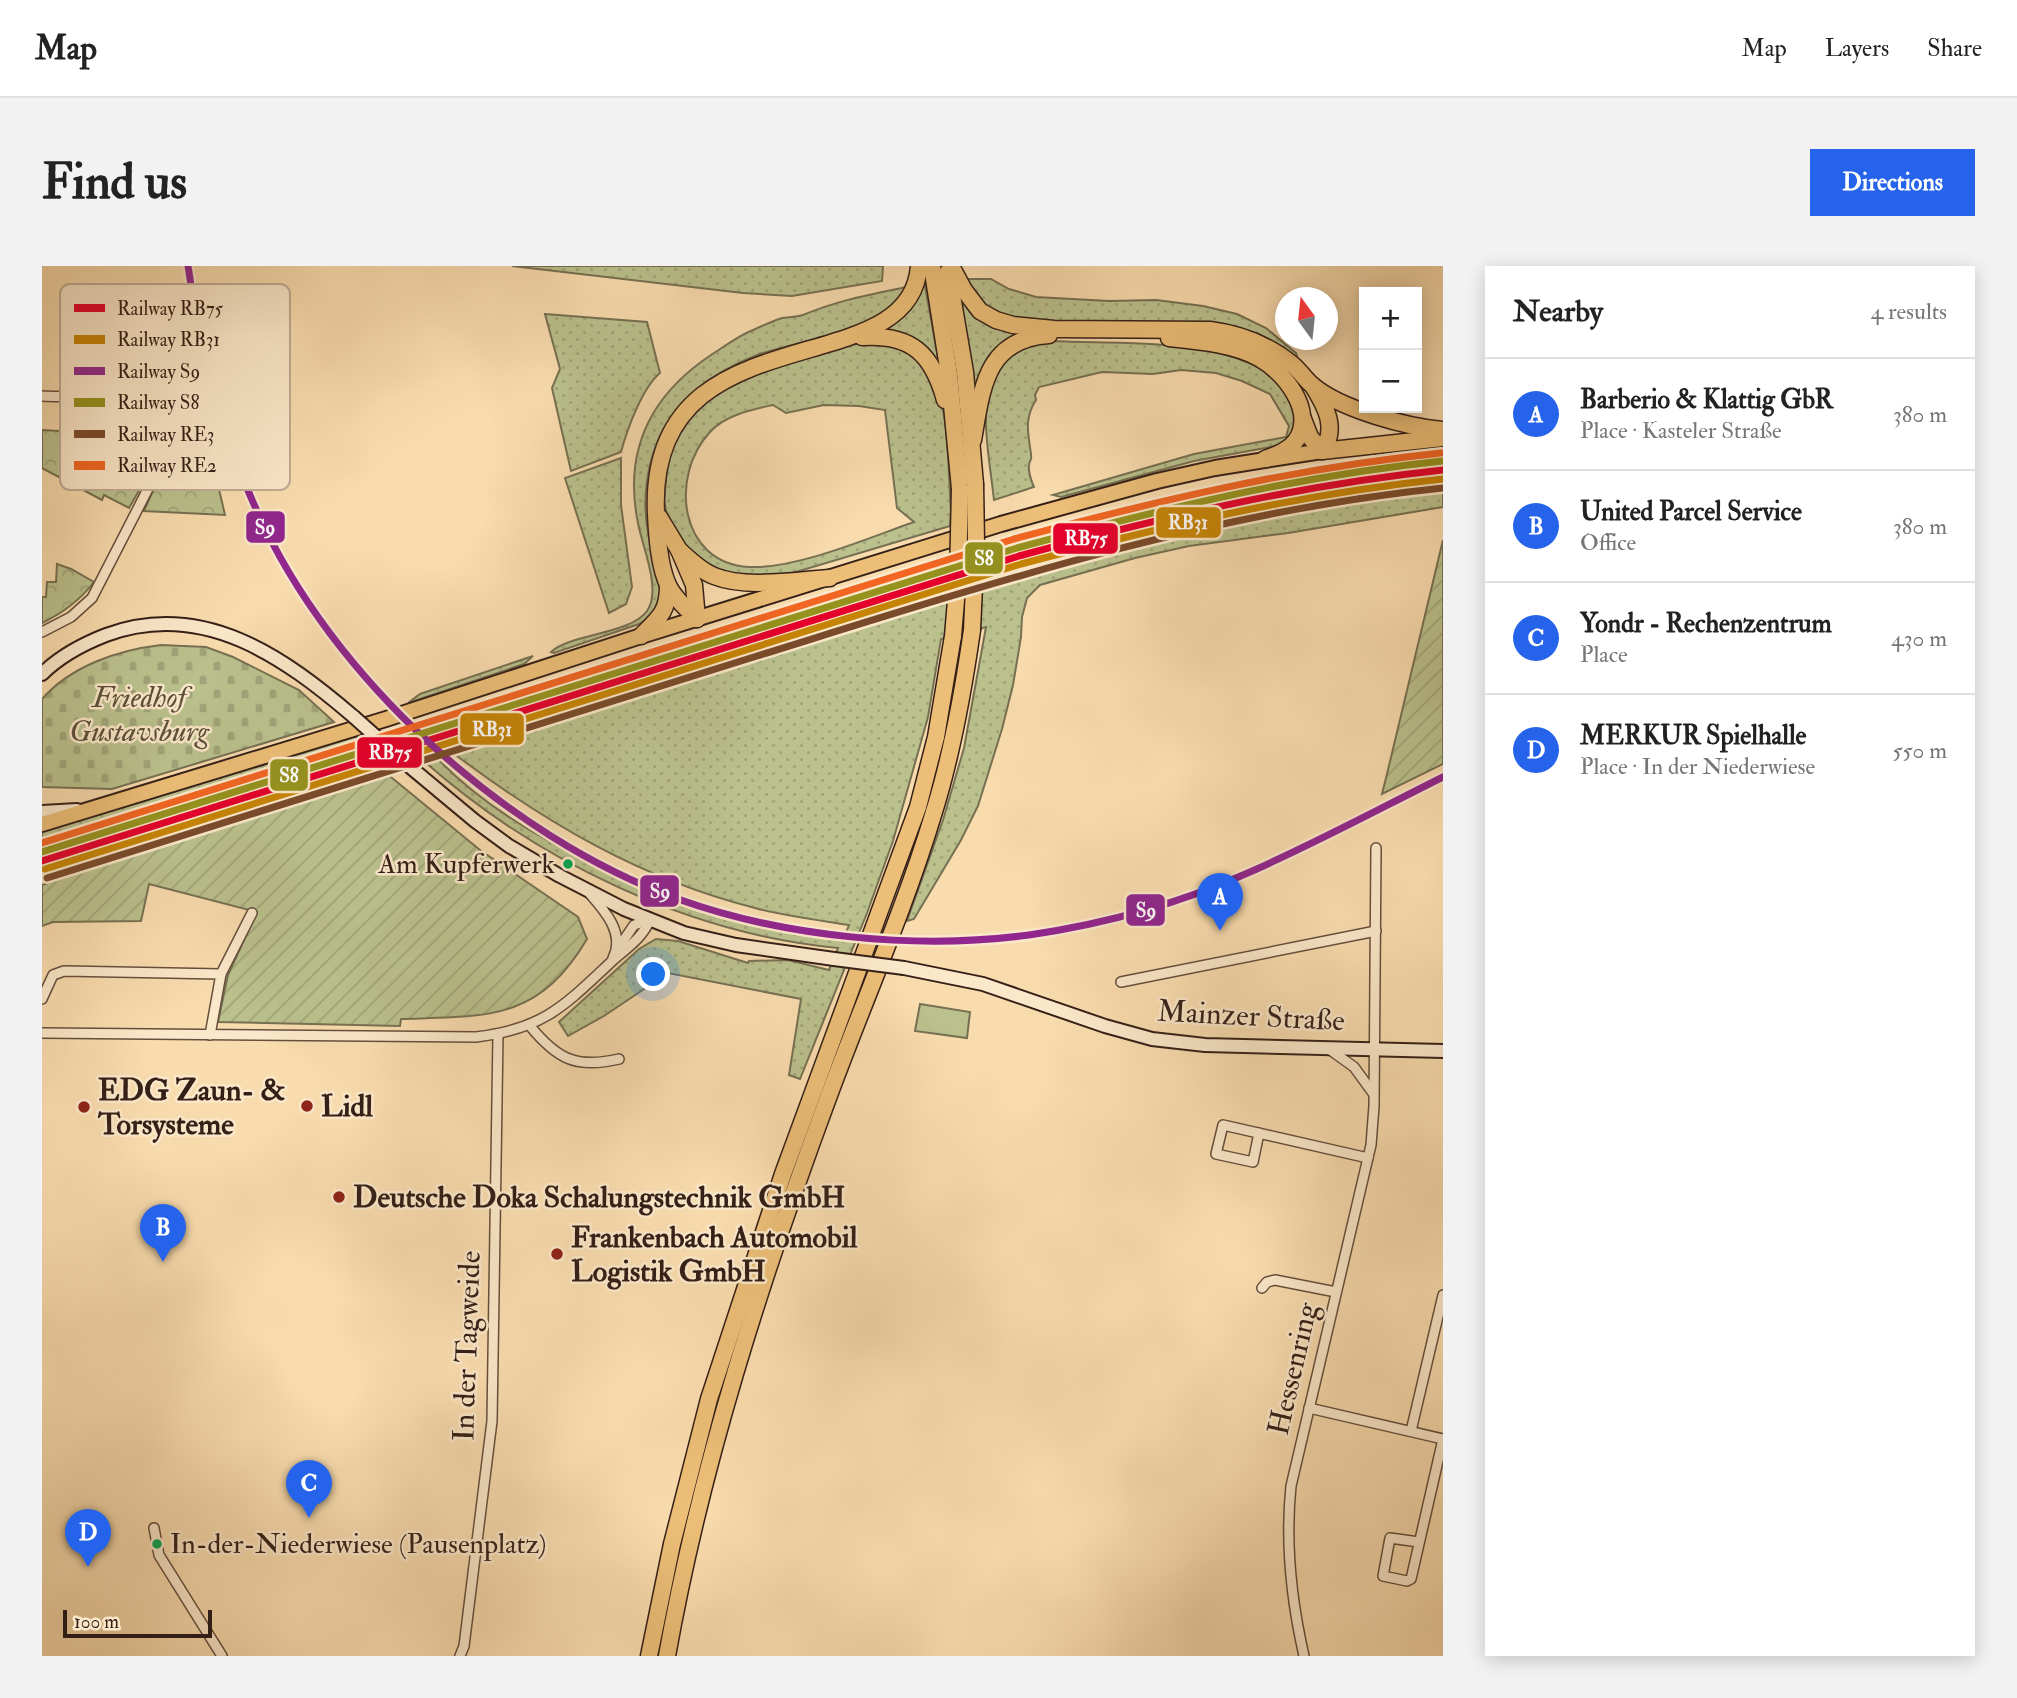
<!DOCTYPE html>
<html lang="en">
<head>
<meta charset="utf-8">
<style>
  :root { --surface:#fff; --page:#f2f2f2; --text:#222; --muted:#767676; --line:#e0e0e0; --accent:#2563eb }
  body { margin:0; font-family:"IM FELL Double Pica",serif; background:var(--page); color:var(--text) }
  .controls { position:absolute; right:21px; top:21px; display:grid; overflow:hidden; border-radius:0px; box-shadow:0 4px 18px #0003 }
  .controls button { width:63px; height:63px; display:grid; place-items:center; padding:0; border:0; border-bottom:2px solid var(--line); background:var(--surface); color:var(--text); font:35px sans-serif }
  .compass { position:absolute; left:1233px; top:21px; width:63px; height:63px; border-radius:50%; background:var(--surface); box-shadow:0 4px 18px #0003; rotate:345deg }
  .scale { position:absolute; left:21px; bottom:18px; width:149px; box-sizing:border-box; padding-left:7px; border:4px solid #341f17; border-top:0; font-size:19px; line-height:24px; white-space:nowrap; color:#341f17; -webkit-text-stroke:5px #fbe8ca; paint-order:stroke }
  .you { position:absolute; left:612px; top:709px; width:24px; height:24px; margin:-18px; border:5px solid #fff; border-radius:50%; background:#1a73e8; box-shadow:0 0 0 10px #1a73e833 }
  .badge { display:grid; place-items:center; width:46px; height:46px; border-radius:50%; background:var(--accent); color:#fff; font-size:23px; font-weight:700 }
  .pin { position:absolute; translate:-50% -58px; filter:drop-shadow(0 2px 4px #0008) }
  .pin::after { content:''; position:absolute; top:37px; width:24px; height:21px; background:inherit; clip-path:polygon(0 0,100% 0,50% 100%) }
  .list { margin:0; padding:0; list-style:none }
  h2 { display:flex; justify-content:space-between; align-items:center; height:91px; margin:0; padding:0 28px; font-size:30px }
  h2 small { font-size:23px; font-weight:400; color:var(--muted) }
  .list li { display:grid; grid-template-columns:46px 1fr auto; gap:21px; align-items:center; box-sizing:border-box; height:112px; padding:0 28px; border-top:2px solid var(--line) }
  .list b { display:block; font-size:26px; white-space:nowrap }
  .list p { margin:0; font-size:23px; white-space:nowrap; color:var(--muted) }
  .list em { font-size:23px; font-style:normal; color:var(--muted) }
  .map { position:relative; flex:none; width:1401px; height:1390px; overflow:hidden; border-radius:0px }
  header { display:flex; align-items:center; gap:42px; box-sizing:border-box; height:98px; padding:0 35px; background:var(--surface); border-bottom:2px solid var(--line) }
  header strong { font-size:33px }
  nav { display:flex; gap:38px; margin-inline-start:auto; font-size:24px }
  .intro { display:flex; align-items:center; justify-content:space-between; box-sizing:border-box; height:168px; padding:0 42px }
  h1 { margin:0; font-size:49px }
  .button { padding:18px 32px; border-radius:0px; background:var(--accent); color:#fff; font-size:24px; font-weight:700 }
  main { display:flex; gap:42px; padding:0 42px }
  aside { flex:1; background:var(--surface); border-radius:0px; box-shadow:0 4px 18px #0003 }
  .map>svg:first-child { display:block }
  .grass { fill:url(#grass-dots); stroke:#777052; stroke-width:2; fill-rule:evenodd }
  .cemetery { fill:url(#cemetery-stones); stroke:#777052; stroke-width:2 }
  .park { fill:url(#park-crowns); stroke:#777052; stroke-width:2 }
  .garden { fill:url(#garden-furrows); stroke:#777052; stroke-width:2 }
  .pitch { fill:#bac18d; stroke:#777052; stroke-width:2 }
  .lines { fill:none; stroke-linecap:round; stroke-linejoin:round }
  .street-casing { stroke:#654e3d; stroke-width:12 }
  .secondary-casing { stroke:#341f17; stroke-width:16 }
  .primary-casing { stroke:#341f17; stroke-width:18 }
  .highway-casing { stroke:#341f17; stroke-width:19 }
  .street { stroke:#fbe8ca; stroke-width:9 }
  .secondary { stroke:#fbe8ca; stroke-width:12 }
  .primary { stroke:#ecbe77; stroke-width:14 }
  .highway { stroke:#ecbe77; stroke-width:16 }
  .rail-casing { stroke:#341f17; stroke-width:5 }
  .rail { stroke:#fbe8ca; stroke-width:2.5; stroke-dasharray:8; stroke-linecap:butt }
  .secondary-bridge-casing { stroke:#341f17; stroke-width:16; stroke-linecap:butt }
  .highway-bridge-casing { stroke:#341f17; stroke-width:19; stroke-linecap:butt }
  .secondary-bridge { stroke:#fbe8ca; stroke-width:12 }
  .highway-bridge { stroke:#ecbe77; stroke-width:16 }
  .rail-1-casing { stroke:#fbe8ca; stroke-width:12 }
  .rail-2-casing { stroke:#fbe8ca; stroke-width:12 }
  .rail-3-casing { stroke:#fbe8ca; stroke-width:12 }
  .rail-4-casing { stroke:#fbe8ca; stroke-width:12 }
  .rail-5-casing { stroke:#fbe8ca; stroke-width:12 }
  .rail-6-casing { stroke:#fbe8ca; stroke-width:12 }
  .rail-1 { stroke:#e4002b; stroke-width:7 }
  .rail-2 { stroke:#c68406; stroke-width:7 }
  .rail-3 { stroke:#91268f; stroke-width:7 }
  .rail-4 { stroke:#96921e; stroke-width:7 }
  .rail-5 { stroke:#7a4b2a; stroke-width:7 }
  .rail-6 { stroke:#f26522; stroke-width:7 }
  .bus-dot { fill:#00a651; stroke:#fbe8ca; stroke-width:2.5 }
  .poi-dot { fill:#8f2418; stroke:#fbe8ca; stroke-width:2.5 }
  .labels { text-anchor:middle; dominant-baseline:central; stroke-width:5; stroke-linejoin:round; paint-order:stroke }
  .bus-label { font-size:28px; fill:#341f17; stroke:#fbe8ca; text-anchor:end }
  .park-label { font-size:30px; font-style:italic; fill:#5c503a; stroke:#fbe8ca }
  .street-label { font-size:30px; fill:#341f17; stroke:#fbe8ca }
  .poi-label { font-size:30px; font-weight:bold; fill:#341f17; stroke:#fbe8ca; text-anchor:start }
  .key { fill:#fbe8ca; stroke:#bfac94; stroke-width:2 }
  .key-label { font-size:19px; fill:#341f17 }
  .line-badge { stroke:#fbe8ca; stroke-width:2.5 }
  .badge-label { font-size:19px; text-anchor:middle; font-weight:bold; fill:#fff }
</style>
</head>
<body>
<header>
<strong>Map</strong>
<nav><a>Map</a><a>Layers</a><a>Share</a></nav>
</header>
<div class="intro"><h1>Find us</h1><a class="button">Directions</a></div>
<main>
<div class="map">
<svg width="1401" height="1390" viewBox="0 0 1401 1390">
  <defs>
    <pattern id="grass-dots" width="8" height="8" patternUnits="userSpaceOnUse" patternTransform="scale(1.75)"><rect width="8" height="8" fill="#bac18d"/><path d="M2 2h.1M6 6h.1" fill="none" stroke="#a0a579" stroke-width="1.8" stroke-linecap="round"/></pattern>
    <pattern id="cemetery-stones" width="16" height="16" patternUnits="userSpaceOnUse" patternTransform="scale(1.75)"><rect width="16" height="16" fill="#bac18d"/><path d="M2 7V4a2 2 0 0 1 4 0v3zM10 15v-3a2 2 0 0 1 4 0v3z" fill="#a0a579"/></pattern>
    <pattern id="park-crowns" width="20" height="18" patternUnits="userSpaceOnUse" patternTransform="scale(1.75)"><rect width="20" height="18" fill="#bac18d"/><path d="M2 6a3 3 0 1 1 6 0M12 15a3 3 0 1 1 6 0" fill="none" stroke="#a0a579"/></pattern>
    <pattern id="garden-furrows" width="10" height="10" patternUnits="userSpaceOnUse" patternTransform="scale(1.75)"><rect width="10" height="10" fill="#bac18d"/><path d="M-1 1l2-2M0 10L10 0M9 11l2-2" fill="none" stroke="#a0a579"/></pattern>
  </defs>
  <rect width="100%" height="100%" fill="#f9dcae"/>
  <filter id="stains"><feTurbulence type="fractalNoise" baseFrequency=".00286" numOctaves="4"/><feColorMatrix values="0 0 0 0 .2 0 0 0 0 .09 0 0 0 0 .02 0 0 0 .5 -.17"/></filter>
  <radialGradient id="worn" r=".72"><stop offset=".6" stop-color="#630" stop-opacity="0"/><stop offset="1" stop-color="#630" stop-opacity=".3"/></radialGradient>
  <g class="grass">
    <polygon points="470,0 841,0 840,15 750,30 701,27"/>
    <path d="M 881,9 L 899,108 L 835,65 C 862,52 873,37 881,9 Z"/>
    <polygon points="926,13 949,13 967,23 994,31 1067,35 1114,34 1161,40 1195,48 1224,62 1254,87 1256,93 1231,80 967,54 941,40 922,15"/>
    <path d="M 864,21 C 858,63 750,75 715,89 C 690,99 663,114 643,134 C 608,169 597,225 607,272 C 611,290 624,317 618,335 C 615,345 606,353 597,358 L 512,387 L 509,386 C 528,368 589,368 605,345 C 620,324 600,280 596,257 C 581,184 609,129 669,89 C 683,80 696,70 711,64 C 720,60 731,55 740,52 C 747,51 755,51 761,49 C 797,34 826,29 864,21 Z"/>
    <polygon points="918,31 995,67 971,75 935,140"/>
    <path d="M 503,48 L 605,56 L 618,107 C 600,122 585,164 579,186 L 529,205 L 510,122 L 518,103 Z"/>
    <path d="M 1013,75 C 1078,79 1208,68 1247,129 C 1253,138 1253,155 1256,166 L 1239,179 L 1152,195 L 1019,231 L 1011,229 L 1152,188 L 1244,171 L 1247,160 L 1228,128 L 1200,115 L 1174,107 L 1139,104 L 1111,108 L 1060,106 L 997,121 L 993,129 L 994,134 C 982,152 986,167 989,188 C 990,197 988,191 987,199 C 986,207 989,214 992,221 L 952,234 C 945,168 921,83 1013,75 Z"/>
    <path d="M 834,76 C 851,79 872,81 884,96 C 908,128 906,206 909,246 L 908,260 L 754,306 L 726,311 L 689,309 L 653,291 L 632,267 L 625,249 L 622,234 L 627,184 L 638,160 L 664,134 L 685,119 L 764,90 L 806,79 ZM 731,139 L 744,147 L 782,139 L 817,140 L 843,144 L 855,242 L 872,256 C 826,272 755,303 707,301 C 637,297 627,210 668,166 C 683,149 709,144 731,139 Z"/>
    <polygon points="579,192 579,239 590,321 584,338 567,347 523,212"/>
    <path d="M 1401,225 L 1401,241 L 1246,267 L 1147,280 L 1093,292 L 998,319 L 985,332 L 980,351 L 979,371 L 971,419 L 960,463 L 936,540 L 919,574 L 872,653 L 865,655 L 901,554 L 922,482 L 944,361 L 899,373 L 886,451 L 851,575 L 825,647 L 758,813 L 747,809 L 759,733 L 626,707 L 562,750 L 526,770 L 517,756 L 597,683 L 614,673 L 636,675 L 706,697 L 707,695 L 746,694 L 787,704 L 796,682 C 647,668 495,595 383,496 L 395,492 C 431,530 474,558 520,582 C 610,631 698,661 801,674 L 807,659 C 776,654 743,650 713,642 C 599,613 504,557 411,487 L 973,309 L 1092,278 L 1198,256 L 1296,238 Z"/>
    <polygon points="491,390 482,398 366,437 378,428"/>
    <polygon points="313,470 330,488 0,588 0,566"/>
  </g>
  <path class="cemetery" d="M 119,379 L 164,381 L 191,391 L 257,424 L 292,456 L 70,523 L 0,521 L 0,433 C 29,400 76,384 119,379 Z"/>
  <g class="park">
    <path d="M 149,150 C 164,162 178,228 183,249 L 102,245 L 119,206 L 117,183 L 129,160 Z"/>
    <path d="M 35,158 C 60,160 74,161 79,188 L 104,191 L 102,216 L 87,242 L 62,229 L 60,234 L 0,202 L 0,164 L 35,166 Z"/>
    <path d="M 15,298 L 29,303 L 52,316 C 38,334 21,347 0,357 L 0,331 L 4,331 L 5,316 L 14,316 Z"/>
  </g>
  <g class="garden">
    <polygon points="1401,274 1401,498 1340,528 1345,508"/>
    <path d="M 344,507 L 438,584 L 536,651 L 545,673 C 496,756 444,750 359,753 L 358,760 L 176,756 L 186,709 L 215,646 L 107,618 L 99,655 L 11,656 L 0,660 L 0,619 Z"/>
  </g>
  <polygon class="pitch" points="878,738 928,746 925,772 873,765"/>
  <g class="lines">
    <defs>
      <g id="street">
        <path d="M 0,130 C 19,131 50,130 67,134 C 102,144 114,183 110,215 L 50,332 L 29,351 L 0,366"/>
        <path d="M 548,628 C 564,646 583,668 571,692"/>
        <polyline points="575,684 592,659 608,654"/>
        <polyline points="179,708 210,647"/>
        <polyline points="1079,716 1334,665"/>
        <polyline points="0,733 11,709 22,705 179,708 168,769"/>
        <path d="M 488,760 C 515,793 534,803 577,793"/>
        <path d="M 0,767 L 434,771 C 501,763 521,741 568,697 C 583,683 599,674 608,654"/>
        <polyline points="1287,783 1312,801 1331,827"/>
        <polyline points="1217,867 1211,896 1174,888 1181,859 1326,892"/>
        <polyline points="1220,1022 1225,1016 1233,1014 1294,1026"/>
        <polyline points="1267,1142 1401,1173"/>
        <polyline points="1369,1165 1401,1029"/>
        <polyline points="112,1262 117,1289 180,1390"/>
        <polyline points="1377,1276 1348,1272 1341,1310 1365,1315 1369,1313 1401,1173"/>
        <polyline points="418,1390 422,1380 450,1155 456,769"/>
        <path d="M 1262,1390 C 1249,1333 1243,1278 1249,1220 L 1329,879 L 1332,840 L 1334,582"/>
      </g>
      <g id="secondary">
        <path d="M 0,408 C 18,390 41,378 64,369 C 161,333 242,391 312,451"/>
        <polyline points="367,500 433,555 467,580 518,610 582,643 642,667 694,679 792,693"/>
        <polyline points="0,546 35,544"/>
        <polyline points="862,702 941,718 1063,760 1110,773 1163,779 1401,785"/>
      </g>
      <polyline id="primary" points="0,558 344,453 599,370 959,258 1115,215 1173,202 1280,185"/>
      <g id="highway">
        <polyline points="890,0 907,108 918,223"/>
        <path d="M 909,0 L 922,24 L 938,45 L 954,54 L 971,59 L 1012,63 L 1168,64 C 1199,68 1227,79 1251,99 C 1258,105 1263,113 1270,119 C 1298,143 1364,161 1401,164"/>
        <polyline points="906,6 923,106 933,218"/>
        <path d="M 820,71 C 869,68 890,87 903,134"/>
        <path d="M 1127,72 C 1156,75 1192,78 1217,92 C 1242,106 1273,144 1255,173 C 1248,184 1234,189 1223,193"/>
        <path d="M 1271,120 C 1284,141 1296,163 1280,185"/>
        <polyline points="1261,153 1268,171 1280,185 1401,172"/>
        <path d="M 931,174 C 940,123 943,73 1007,69"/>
        <polyline points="617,251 637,284 652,319 655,353"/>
        <path d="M 637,284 C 648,294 659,305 672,310 C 704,323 754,314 788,312"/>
        <path d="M 655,353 C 645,343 633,333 627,321 C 617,302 615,269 614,248 C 604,40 869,122 877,0"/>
        <path d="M 599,370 C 617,352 626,346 626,320"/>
        <polyline points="607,1390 630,1278 667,1133 741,908 876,541 894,471 911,370"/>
        <path d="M 625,1390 C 659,1199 719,1013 786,832 C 821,737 862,645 891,549 C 910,489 921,427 930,364"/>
      </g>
    </defs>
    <use href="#street" class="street-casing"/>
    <use href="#secondary" class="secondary-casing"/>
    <use href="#primary" class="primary-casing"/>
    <use href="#highway" class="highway-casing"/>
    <use href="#street" class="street"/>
    <use href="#secondary" class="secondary"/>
    <use href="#primary" class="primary"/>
    <use href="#highway" class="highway"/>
    <defs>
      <path id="rail" d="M 0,609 L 971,306 C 1113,267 1255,234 1401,218"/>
    </defs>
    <use href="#rail" class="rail-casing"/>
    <use href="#rail" class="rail"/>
    <defs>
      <g id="secondary-bridge">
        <polyline points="312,451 367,500"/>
        <polyline points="792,693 862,702"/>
      </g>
      <g id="highway-bridge">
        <polyline points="930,364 934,277 933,218"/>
        <polyline points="911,370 916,311 918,223"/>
      </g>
    </defs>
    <use href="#secondary-bridge" class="secondary-bridge-casing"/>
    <use href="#highway-bridge" class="highway-bridge-casing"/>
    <use href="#secondary-bridge" class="secondary-bridge"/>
    <use href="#highway-bridge" class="highway-bridge"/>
    <defs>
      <path id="rail-1" d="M 0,595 L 977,290 C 1117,252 1257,219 1401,204"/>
      <path id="rail-2" d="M 3,603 L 979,298 C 1119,261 1257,228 1401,213"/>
      <path id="rail-3" d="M 146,0 C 151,30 154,60 161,90 C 174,143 192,195 215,245 C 289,412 465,571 636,633 C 742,671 875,684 987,669 C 1062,658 1139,637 1208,606 C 1274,577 1337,543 1401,511"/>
      <path id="rail-4" d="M 0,586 L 975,282 C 1115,244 1255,210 1400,195"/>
      <path id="rail-5" d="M 5,612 C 242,538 479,464 715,390 C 941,320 1165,246 1401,222"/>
      <path id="rail-6" d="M 0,577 L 972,273 C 1113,235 1254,202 1399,187"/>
    </defs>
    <use href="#rail-1" class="rail-1-casing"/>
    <use href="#rail-2" class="rail-2-casing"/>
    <use href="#rail-3" class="rail-3-casing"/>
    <use href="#rail-4" class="rail-4-casing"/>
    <use href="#rail-5" class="rail-5-casing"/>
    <use href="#rail-6" class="rail-6-casing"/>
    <use href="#rail-1" class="rail-1"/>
    <use href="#rail-2" class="rail-2"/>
    <use href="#rail-3" class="rail-3"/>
    <use href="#rail-4" class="rail-4"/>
    <use href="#rail-5" class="rail-5"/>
    <use href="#rail-6" class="rail-6"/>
  </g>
  <g class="bus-dot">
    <circle cx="526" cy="598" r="6"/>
    <circle cx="115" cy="1278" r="6"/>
  </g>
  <g class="poi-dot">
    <circle cx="265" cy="840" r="7"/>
    <circle cx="42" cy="841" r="7"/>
    <circle cx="297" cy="931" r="7"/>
    <circle cx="515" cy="988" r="7"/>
  </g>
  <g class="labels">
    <g class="bus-label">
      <text x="513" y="598">Am Kupferwerk</text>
      <text x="128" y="1278" text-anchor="start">In-der-Niederwiese (Pausenplatz)</text>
    </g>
    <g class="park-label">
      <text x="97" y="431">Friedhof<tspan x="97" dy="34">Gustavsburg</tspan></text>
    </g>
    <g class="street-label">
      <text transform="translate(1209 750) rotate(3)">Mainzer Straße</text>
      <text transform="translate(425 1080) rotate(-88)">In der Tagweide</text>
      <text transform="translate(1251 1103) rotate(-77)">Hessenring</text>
    </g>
    <g class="poi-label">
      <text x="56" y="824">EDG Zaun- &amp;<tspan x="56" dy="34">Torsysteme</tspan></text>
      <text x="279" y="840">Lidl</text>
      <text x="311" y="931">Deutsche Doka Schalungstechnik GmbH</text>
      <text x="529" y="971">Frankenbach Automobil<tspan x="529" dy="34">Logistik GmbH</tspan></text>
    </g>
  </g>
  <rect x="18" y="18" width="230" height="206" rx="10" class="key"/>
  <rect x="32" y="38" width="31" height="8" fill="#e4002b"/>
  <rect x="32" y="69" width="31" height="9" fill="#c68406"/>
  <rect x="32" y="101" width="31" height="8" fill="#91268f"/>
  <rect x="32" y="132" width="31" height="9" fill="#96921e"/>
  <rect x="32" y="164" width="31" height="8" fill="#7a4b2a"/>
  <rect x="32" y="195" width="31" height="9" fill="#f26522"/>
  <g class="key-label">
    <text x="75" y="49">Railway RB75</text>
    <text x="75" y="80">Railway RB31</text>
    <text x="75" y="112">Railway S9</text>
    <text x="75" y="143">Railway S8</text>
    <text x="75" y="175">Railway RE3</text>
    <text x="75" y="206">Railway RE2</text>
  </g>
  <g class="line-badge">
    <rect x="1113" y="240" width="67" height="33" rx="7" fill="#c68406"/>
    <rect x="203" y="244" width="41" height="34" rx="7" fill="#91268f"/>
    <rect x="1010" y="256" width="67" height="33" rx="7" fill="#e4002b"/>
    <rect x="922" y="275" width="40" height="34" rx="7" fill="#96921e"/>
    <rect x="417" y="446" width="66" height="34" rx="7" fill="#c68406"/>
    <rect x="314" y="470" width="67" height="33" rx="7" fill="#e4002b"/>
    <rect x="227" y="492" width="40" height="34" rx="7" fill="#96921e"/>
    <rect x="597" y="608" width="41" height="34" rx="7" fill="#91268f"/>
    <rect x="1083" y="627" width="41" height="34" rx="7" fill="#91268f"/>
  </g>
  <g class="badge-label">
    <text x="1146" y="263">RB31</text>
    <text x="223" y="268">S9</text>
    <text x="1044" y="279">RB75</text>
    <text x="942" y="299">S8</text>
    <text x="450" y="470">RB31</text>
    <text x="348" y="493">RB75</text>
    <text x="247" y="516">S8</text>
    <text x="618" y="632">S9</text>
    <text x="1104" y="651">S9</text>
  </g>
  <rect width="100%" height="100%" filter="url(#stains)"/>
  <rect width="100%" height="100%" fill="url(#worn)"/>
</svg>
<div class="controls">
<button>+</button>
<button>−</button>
</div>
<svg class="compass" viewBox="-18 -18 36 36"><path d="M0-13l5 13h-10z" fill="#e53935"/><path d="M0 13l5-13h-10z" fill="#767676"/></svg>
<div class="scale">100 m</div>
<div class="you"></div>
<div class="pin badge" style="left:1178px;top:665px">A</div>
<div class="pin badge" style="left:121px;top:996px">B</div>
<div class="pin badge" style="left:267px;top:1252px">C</div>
<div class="pin badge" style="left:46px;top:1301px">D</div>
</div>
<aside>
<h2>Nearby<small>4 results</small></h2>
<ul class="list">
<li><span class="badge">A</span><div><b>Barberio &amp; Klattig GbR</b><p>Place · Kasteler Straße</p></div><em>380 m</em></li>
<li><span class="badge">B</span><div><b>United Parcel Service</b><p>Office</p></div><em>380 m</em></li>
<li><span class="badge">C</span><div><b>Yondr - Rechenzentrum</b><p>Place</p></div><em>430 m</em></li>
<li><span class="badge">D</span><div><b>MERKUR Spielhalle</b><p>Place · In der Niederwiese</p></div><em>550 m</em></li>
</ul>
</aside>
</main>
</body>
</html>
